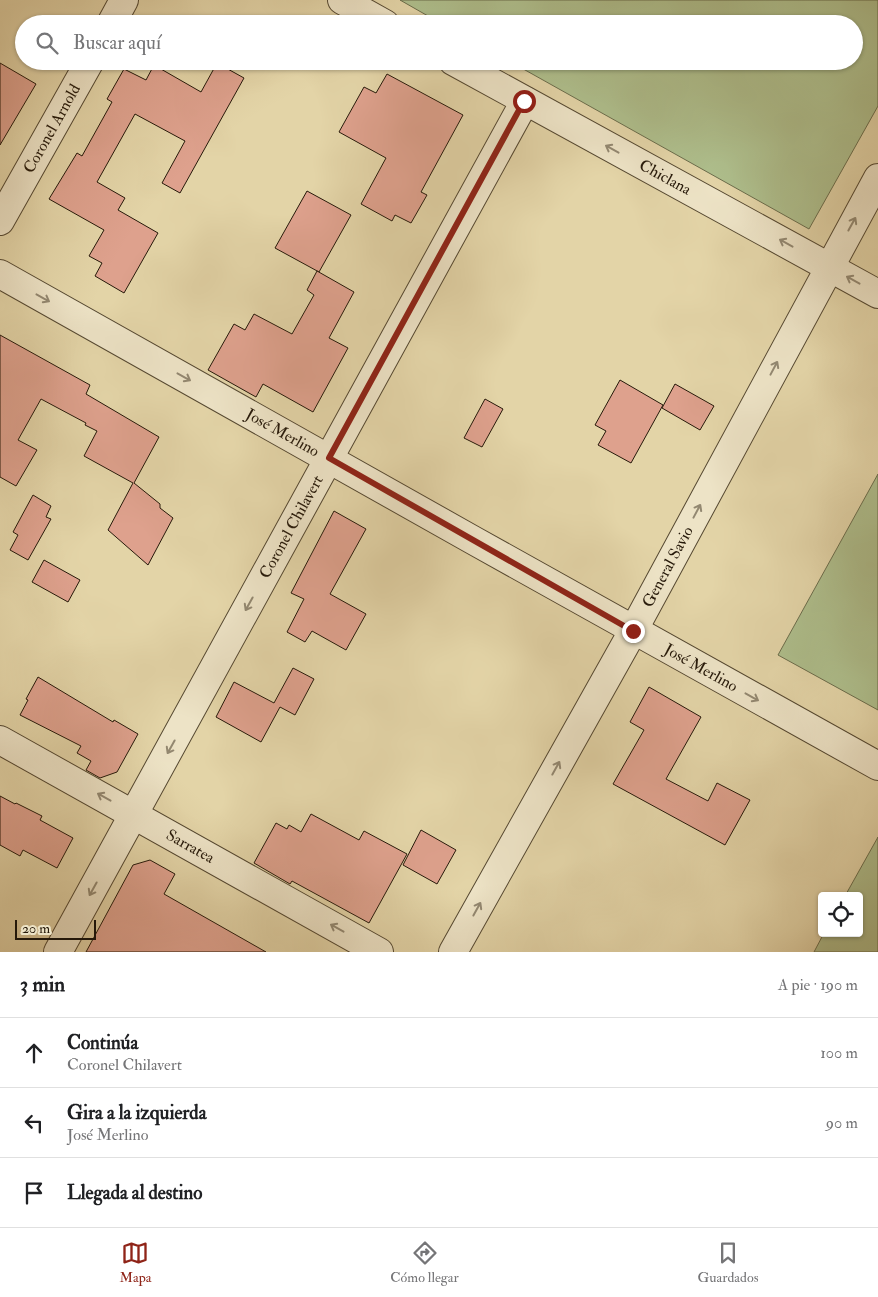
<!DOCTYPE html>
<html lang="es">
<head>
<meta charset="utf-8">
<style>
  :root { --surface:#fff; --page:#f2f2f2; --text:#202124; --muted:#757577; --line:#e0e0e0; --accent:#8f2418 }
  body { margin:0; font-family:"IM FELL Double Pica",serif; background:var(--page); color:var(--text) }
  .controls { position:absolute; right:15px; bottom:15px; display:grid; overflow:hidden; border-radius:5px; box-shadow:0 1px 4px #0004 }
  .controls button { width:45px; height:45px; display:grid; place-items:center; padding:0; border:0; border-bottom:1px solid var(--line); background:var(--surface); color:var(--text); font:25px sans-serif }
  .scale { position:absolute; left:15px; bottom:12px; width:81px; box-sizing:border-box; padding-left:5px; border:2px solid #26190a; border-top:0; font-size:14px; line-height:18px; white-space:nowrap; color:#26190a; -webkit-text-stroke:4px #ede3c6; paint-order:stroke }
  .stop { position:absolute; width:15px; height:15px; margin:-11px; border:4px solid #8f2418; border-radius:50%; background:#fff }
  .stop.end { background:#8f2418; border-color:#fff; box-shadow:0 1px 5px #0008 }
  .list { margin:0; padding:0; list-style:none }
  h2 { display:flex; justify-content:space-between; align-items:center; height:65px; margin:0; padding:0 20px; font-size:21px }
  h2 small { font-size:16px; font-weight:400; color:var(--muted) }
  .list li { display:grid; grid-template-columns:32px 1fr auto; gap:15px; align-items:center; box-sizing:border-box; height:70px; padding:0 20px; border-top:1px solid var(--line) }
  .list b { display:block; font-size:19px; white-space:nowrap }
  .list p { margin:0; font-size:16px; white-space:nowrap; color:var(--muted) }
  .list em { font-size:16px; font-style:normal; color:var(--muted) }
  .icon { flex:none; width:28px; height:28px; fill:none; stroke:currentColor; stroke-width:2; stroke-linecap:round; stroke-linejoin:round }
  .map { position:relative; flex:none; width:878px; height:952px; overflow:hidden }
  .search { position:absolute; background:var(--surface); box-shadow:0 1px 4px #0004; left:15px; right:15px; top:15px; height:55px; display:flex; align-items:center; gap:12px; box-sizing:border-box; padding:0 18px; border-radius:28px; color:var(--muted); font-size:19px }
  .sheet { height:275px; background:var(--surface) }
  nav { display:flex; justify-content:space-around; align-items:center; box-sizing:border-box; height:70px; border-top:1px solid var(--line); background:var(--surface); font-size:14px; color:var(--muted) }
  nav a { display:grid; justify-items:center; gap:2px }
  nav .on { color:var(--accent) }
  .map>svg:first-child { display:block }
  .green { fill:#aebe8c; stroke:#6a6c4b }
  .building { fill:#dea18d; stroke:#26190a }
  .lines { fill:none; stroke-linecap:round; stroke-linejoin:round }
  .minor-casing { stroke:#554831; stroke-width:30 }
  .minor { stroke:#ede3c6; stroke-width:28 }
  .oneway { stroke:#938871 }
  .route { stroke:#8f2418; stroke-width:6 }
  .labels { text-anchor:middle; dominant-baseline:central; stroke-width:4; stroke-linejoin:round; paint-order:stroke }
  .street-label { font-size:16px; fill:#26190a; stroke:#ede3c6 }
</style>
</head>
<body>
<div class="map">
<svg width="878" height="952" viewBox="0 0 878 952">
  <rect width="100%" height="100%" fill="#e3d4a7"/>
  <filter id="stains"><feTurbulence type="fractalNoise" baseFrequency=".004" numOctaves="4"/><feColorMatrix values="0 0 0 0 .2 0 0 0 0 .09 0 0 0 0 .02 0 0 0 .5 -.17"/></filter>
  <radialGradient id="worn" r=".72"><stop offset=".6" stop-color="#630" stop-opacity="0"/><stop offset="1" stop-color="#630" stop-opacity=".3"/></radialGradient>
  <g class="green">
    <polygon points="400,0 878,0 878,106 809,229 509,61 854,61 854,24 442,24"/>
    <polygon points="878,474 878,710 778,655"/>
    <polygon points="878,837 878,952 814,952 824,933 859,933 859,896 845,896"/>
  </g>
  <g class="building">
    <polygon points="0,63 36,84 0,145"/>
    <polygon points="217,63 244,78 180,193 162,183 185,141 135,114 97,182 125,198 118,210 158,233 124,293 95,276 102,263 89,256 104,230 49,199 77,153 82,156 112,102 107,99 124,69 146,80 154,65 201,92"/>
    <polygon points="387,74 463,115 421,192 427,195 411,223 395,215 392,221 361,204 386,158 339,132 364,87 376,93"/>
    <polygon points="307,191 351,215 319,272 275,248"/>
    <polygon points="317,271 354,292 329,338 348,348 313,412 263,384 256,397 208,370 234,324 245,330 254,314 292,334 314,295 307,290"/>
    <polygon points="0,335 90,385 86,394 159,437 134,483 160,504 160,508 173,518 148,565 108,530 133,483 84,456 97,431 85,425 86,423 41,399 18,440 37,450 16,486 0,477"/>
    <polygon points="620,380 663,405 631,463 598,445 606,431 595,425"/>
    <polygon points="675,384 714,406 700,430 662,408"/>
    <polygon points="485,399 503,409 482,447 464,438"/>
    <polygon points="33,495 51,506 46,517 51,519 28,560 10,550 18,535 13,532"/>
    <polygon points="334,511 366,529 330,594 366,614 346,650 312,631 305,642 287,632 304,599 291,593"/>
    <polygon points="44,560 80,580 68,602 32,582"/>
    <polygon points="293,668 314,679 295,715 280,707 261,742 216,717 234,682 274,703"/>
    <polygon points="38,677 113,722 114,720 138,734 117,772 100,778 86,770 91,761 77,753 81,746 20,715 28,700 26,699"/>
    <polygon points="649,687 701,717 666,779 708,801 717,783 750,800 725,845 613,784 644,730 630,722"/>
    <polygon points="0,796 15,804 16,803 42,816 40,820 73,838 57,868 23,850 20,856 0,845"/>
    <polygon points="311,814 359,840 364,831 407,854 369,923 292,881 290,884 254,863 276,823 287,829 289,825 301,832"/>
    <polygon points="421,830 456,850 437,884 403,865"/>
    <polygon points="150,860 175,874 164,894 266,952 86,952 133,865"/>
  </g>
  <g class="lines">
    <defs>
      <g id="minor">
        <polyline points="342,0 385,24"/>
        <polyline points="111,24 124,0"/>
        <path id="s1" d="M 453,61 L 878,294"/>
        <path id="s2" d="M 0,221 L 90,61"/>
        <path id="s3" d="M 0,274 C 293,438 584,604 878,766"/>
        <path id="s4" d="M 0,740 L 379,952"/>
        <path id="s5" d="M 58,952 L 525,101"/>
        <path id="s6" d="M 453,952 L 633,631 L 878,178"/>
      </g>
    </defs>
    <use href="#minor" class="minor-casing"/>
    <use href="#minor" class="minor"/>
  </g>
  <defs><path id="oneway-shaft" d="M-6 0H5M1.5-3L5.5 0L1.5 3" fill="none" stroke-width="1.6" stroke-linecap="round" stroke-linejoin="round" transform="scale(1.25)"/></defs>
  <g class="oneway">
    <use href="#oneway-shaft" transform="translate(612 149) rotate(-151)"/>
    <use href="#oneway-shaft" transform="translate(852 224) rotate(-61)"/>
    <use href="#oneway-shaft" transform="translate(786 243) rotate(-151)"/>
    <use href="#oneway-shaft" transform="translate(853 280) rotate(-151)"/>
    <use href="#oneway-shaft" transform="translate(43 298) rotate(29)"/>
    <use href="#oneway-shaft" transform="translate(774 368) rotate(-62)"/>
    <use href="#oneway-shaft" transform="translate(184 377) rotate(29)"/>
    <use href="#oneway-shaft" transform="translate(697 511) rotate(-62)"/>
    <use href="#oneway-shaft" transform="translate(249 604) rotate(119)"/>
    <use href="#oneway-shaft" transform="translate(752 697) rotate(29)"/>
    <use href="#oneway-shaft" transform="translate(171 747) rotate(119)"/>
    <use href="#oneway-shaft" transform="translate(556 768) rotate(-61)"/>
    <use href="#oneway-shaft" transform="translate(104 797) rotate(-151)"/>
    <use href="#oneway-shaft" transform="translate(93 889) rotate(119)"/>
    <use href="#oneway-shaft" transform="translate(477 909) rotate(-61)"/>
    <use href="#oneway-shaft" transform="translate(337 928) rotate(-151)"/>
  </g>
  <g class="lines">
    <polyline class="route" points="524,101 329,458 633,631"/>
  </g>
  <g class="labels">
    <g class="street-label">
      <text stroke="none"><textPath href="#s2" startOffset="106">Coronel Arnold</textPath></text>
      <text stroke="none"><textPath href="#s1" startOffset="242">Chiclana</textPath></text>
      <text stroke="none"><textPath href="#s3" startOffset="324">José Merlino</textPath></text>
      <text stroke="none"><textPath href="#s5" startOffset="485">Coronel Chilavert</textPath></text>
      <text stroke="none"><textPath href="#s6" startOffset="441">General Savio</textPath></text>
      <text stroke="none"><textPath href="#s3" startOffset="804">José Merlino</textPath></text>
      <text stroke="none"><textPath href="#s4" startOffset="218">Sarratea</textPath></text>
    </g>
  </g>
  <rect width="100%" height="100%" filter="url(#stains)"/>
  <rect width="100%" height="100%" fill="url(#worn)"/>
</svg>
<div class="controls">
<button><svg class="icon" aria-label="locate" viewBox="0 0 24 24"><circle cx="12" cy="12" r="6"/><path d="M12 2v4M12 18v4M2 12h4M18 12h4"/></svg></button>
</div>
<div class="scale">20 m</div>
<div class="stop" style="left:524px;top:101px"></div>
<div class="stop end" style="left:633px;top:631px"></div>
<div class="search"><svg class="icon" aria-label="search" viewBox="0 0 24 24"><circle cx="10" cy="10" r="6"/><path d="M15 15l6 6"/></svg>Buscar aquí</div>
</div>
<section class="sheet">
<h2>3 min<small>A pie · 190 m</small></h2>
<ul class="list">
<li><svg class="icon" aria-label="ahead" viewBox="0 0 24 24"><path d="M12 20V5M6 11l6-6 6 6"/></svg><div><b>Continúa</b><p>Coronel Chilavert</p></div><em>100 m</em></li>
<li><svg class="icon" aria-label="left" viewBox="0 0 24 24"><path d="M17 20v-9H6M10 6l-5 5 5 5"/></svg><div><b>Gira a la izquierda</b><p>José Merlino</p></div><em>90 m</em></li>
<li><svg class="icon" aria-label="arrive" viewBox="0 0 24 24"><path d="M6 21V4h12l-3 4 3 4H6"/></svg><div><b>Llegada al destino</b></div></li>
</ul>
</section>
<nav>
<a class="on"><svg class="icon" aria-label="map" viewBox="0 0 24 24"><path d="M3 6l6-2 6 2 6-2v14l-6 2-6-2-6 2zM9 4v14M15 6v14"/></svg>Mapa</a>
<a><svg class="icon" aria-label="directions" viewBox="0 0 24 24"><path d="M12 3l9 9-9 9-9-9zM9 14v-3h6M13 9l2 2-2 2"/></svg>Cómo llegar</a>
<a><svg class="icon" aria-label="saved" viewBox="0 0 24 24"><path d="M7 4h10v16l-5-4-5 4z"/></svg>Guardados</a>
</nav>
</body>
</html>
